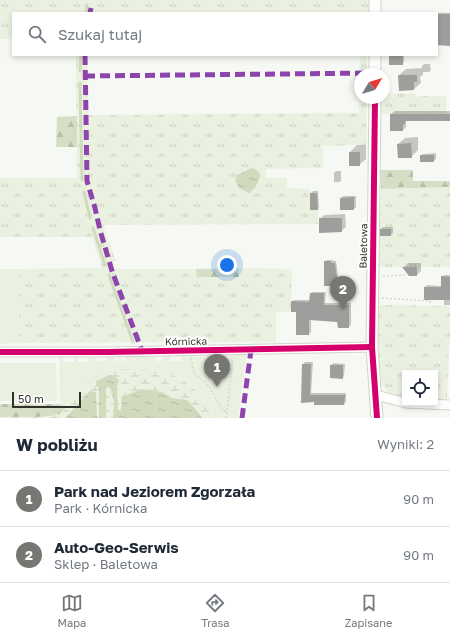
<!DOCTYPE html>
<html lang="pl">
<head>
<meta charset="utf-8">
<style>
  :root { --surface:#fff; --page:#f6f6f7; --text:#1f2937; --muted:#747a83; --line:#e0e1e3; --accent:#767773 }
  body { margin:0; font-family:"Golos Text",sans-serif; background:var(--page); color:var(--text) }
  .controls { position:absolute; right:12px; bottom:12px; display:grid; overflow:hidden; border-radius:0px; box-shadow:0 2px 6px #0003 }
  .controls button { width:36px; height:36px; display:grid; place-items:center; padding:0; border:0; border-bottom:1px solid var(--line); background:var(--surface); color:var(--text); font:20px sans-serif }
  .compass { position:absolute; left:354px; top:68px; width:36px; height:36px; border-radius:50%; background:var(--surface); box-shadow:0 2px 6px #0003; rotate:52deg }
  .scale { position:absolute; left:12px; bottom:10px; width:69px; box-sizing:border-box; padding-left:4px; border:2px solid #31322e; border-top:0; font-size:11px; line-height:14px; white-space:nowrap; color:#31322e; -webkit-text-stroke:3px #fff; paint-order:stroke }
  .you { position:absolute; left:227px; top:265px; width:14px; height:14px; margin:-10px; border:3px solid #fff; border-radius:50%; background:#1a73e8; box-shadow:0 0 0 6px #1a73e833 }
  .badge { display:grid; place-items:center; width:26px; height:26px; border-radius:50%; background:var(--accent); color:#fff; font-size:13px; font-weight:700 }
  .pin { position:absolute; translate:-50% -33px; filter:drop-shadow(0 1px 2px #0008) }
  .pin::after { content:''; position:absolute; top:21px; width:14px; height:12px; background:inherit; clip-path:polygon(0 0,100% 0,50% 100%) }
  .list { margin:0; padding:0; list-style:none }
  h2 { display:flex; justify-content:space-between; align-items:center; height:52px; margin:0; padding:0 16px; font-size:17px }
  h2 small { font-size:13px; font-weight:400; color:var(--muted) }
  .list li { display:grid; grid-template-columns:26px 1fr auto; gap:12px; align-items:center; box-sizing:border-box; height:56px; padding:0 16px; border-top:1px solid var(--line) }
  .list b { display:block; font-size:15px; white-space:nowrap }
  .list p { margin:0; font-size:13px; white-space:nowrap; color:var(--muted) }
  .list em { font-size:13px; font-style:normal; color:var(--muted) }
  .icon { flex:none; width:22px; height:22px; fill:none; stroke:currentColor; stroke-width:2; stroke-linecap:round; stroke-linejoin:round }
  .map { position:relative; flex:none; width:450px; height:418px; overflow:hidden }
  .search { position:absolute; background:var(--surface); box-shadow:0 2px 6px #0003; left:12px; right:12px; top:12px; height:44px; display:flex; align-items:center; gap:10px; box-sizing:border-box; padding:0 14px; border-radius:0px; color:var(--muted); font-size:15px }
  .sheet { height:164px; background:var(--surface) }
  nav { display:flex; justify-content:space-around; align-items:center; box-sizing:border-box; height:56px; border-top:1px solid var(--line); background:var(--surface); font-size:11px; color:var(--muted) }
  nav a { display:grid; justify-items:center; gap:2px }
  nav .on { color:var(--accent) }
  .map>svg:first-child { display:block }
  .grass { fill:url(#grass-tufts) }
  .forest { fill:url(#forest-firs) }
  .wetland { fill:url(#wetland-marsh) }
  .green { fill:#ebf1e0 }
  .water { fill:url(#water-ripples) }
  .shadow { fill:#0003 }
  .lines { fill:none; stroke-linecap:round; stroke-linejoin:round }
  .stream { stroke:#d0dabd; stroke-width:3 }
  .building { fill:#9e9e9d }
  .minor-casing { stroke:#d2d3d0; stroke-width:11 }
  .tertiary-casing { stroke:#d2d3d0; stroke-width:13 }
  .path { stroke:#d7d7d5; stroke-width:1.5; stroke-dasharray:2 2; stroke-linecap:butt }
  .minor { stroke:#fefefd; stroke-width:9 }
  .tertiary { stroke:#fefefd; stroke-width:11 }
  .quiet { stroke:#8e44ad; stroke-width:5; stroke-dasharray:10 5; stroke-linecap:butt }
  .cycleway-casing { stroke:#fff; stroke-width:8 }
  .cycleway { stroke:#d6006c; stroke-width:6 }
  .labels { text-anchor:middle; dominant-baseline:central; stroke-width:4; stroke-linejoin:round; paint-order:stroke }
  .street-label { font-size:10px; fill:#31322e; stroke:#fff }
</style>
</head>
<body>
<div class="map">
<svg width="450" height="418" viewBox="0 0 450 418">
  <defs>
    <pattern id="grass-tufts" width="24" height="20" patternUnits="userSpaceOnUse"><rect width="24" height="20" fill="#ebf1e0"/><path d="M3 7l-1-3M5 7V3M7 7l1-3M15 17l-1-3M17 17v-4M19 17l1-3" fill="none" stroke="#cacfc0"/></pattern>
    <pattern id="forest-firs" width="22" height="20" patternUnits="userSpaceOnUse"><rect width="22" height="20" fill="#d6dec6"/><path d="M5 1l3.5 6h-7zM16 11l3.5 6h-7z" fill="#b8bfaa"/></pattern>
    <pattern id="wetland-marsh" width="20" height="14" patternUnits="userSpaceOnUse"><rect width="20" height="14" fill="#ebf1e0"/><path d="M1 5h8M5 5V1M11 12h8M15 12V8" fill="none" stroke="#cacfc0"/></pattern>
    <pattern id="water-ripples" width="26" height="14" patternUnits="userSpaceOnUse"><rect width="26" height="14" fill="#d0dabd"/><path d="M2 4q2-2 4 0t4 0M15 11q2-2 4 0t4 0" fill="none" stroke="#b3bca3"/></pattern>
  </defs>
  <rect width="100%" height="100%" fill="#f6f8f3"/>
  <g class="grass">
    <polygon points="0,0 369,0 368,13 13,13 13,39 0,39"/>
    <polygon points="76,55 87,55 88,115 359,113 360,55 367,55 367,74 360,74 360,98 366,98 367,145 323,146 323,168 266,169 266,178 287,178 287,188 311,189 310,210 318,210 318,224 103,225 115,259 117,261 113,263 115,269 196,269 198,277 238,277 238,268 292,269 291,312 276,312 276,342 19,343 18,269 102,268 92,237 0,237 0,178 77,178"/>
    <polygon points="416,93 416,96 446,96 446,114 381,114 381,98 384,98 384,94"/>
    <polygon points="450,187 450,267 379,267 381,189"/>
    <path d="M 379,305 L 450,306 L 450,346 L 449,346 L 447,401 L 435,401 L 435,373 L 405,373 L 405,400 C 396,398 384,391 381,382 C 378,376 379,368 379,361 C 378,342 378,323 379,305 Z"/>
  </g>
  <g class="forest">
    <polygon points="77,116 77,147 56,147 57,117"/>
    <polygon points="380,170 413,170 413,181 450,181 450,187 381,189"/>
    <polygon points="238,268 239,277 197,277 196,269"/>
    <polygon points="0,404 60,404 66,408 58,415 44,417 0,417"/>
  </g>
  <g class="wetland">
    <path d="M 117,368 C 131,370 146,368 160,371 C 185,376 205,395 213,418 L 202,418 L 192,405 L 178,398 L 172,398 L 162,392 L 142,389 L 138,391 L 121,410 L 118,410 L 117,387 L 119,380 L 113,375 L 109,375 L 99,388 L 99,418 L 97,418 L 96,392 L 90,391 L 65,418 L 0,418 L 0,417 C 14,416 48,418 58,415 C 68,410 72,397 80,389 C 87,382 96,376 105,371 C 109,370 113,370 117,368 Z"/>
    <polygon points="108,387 109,387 114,402 113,418 106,418 106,388"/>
  </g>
  <g class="green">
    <polygon points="0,269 18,269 19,343 0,344"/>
    <path d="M 232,353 L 247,353 L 238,418 L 213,418 C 205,394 185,376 160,371 C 146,368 131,370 117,368 C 94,374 78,389 66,408 L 60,404 L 59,355 L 63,357 L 63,362 L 74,362 L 74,356 L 78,357 L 78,362 L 89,362 L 89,356 L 96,356 L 97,361 L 107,361 L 107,356 L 115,356 L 115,361 L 119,361 L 119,356 L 121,356 L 121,361 L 125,361 L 125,356 L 127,355 L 155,355 L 156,361 L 163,361 L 163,356 L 170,356 L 170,361 L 181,361 L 181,354 L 193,354 L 196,357 L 229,357 Z"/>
    <polygon points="0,363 56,363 57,401 0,401"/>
  </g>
  <g class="water">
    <path d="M 252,168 L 257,170 L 260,174 C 259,182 256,188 249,193 L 239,188 L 235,180 L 237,175 Z"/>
    <polygon points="109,375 113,375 119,380 117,387 118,410 121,410 122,397 142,389 162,392 172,398 187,400 198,412 202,418 113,418 114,402 110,388 108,387 106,388 106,418 99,418 99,388 96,386 96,381"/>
    <polygon points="90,391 96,392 97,418 65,418"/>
  </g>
  <g class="shadow">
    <polygon points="412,12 450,13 450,72 450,45 437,45 437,13"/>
    <polygon points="390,55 404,55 404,62 402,64"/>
    <polygon points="424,64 430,64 431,70 429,72 423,72 423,75 420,77 421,83 414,89 399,75 406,69 422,68 422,66"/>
    <polygon points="395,111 450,111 450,120 408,120 406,122 406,127 403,130 391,114"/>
    <polygon points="418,137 418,150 411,157 398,144 405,138"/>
    <polygon points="357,145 366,145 366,159 359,165 350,165 350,152"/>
    <polygon points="436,153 436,159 434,161 421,161 421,156 423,154"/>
    <polygon points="336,171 341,171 341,180 340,182 334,182 334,173"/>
    <polygon points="313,191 318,191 319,207 317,209 311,193"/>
    <polygon points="343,196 356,196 356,207 354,209 341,198"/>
    <polygon points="345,214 346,227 341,231 320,219 324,215"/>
    <polygon points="383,227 393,227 393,233 391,235 381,235 381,229"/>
    <polygon points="327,260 333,260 333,261 336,261 339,283 337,285 325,261"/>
    <polygon points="408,263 421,263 421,271 417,275 404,267"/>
    <polygon points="444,275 450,275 450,305 444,305 444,299 425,287 427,285 442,286 442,277"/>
    <polygon points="313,292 326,292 325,303 351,303 351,325 349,327 339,327 338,321 311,319 311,332 309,334 292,302 294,300 310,300 311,294"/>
    <polygon points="305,362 313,362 311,393 346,393 346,402 344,404 315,401 302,401 303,364"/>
    <polygon points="333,363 345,364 344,376 342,378 331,365"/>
  </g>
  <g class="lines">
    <g class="stream">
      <polyline points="86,13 87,5"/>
      <polyline points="80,71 81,55"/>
      <polyline points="80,83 82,180"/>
      <polyline points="84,192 90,218"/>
      <polyline points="93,228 105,265"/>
      <polyline points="109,275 133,342"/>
    </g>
  </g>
  <g class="building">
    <polygon points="437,14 450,14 450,46 437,45"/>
    <rect x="389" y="55" width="14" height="10"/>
    <polygon points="398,75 417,75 417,82 414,82 414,90 399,91"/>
    <polygon points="390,114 450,114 450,121 405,121 405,124 403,124 403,131 390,131"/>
    <polygon points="411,143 412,158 398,158 397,144"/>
    <rect x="349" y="152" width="11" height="14"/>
    <rect x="420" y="155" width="14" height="7"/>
    <polygon points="310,193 317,193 318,210 310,210"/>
    <polygon points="354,197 354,210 340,210 340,198"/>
    <polygon points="319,218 342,218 342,232 319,233"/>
    <rect x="380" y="229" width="11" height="7"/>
    <polygon points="324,261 331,261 331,263 335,263 338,286 324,286"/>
    <polygon points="402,267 417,267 417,276 409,276"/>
    <polygon points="441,276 450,277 450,300 424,300 424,287 441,287"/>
    <polygon points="310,293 324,293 324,305 349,305 349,328 338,328 337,322 309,320 309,335 296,335 296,312 291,312 291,301 309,302"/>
    <polygon points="302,364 311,364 310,395 345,395 344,405 314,405 314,402 301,403"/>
    <polygon points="330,365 343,365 343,379 330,378"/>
  </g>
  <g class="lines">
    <defs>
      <g id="minor">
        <polyline points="0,352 108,352 372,347"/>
        <polyline points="376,395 406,403 450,405"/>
      </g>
      <g id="tertiary">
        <polyline points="375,13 375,0"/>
        <polyline points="375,55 375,74"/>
        <polyline points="375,98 372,347 377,418"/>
      </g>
    </defs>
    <use href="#minor" class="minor-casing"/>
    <use href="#tertiary" class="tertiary-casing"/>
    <g class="path">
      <polyline points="383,276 405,275"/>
      <polyline points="382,298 430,301 430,304"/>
      <polyline points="191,358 194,373 209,386 222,409 227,413"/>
      <polyline points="226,418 233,358"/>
    </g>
    <use href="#minor" class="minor"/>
    <use href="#tertiary" class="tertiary"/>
    <g class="quiet">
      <polyline points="90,13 91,8"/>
      <polyline points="85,55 87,181 95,208 100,230 112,271 142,351"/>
      <polyline points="85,76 375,73"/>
      <polyline points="242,418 251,350"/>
    </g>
    <defs>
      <g id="cycleway">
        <polyline points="375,98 372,347 377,418"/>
        <polyline points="0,352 108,352 372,347"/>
      </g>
    </defs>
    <use href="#cycleway" class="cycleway-casing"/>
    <use href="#cycleway" class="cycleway"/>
  </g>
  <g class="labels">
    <g class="street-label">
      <text transform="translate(363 246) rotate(-89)">Baletowa</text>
      <text transform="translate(186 341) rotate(-1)">Kórnicka</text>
    </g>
  </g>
</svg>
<div class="controls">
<button><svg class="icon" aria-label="locate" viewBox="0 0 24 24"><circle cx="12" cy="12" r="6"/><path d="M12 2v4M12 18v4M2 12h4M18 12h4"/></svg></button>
</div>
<svg class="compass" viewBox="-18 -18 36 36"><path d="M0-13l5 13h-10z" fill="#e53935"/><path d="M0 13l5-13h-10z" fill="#747a83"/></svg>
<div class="scale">50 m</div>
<div class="you"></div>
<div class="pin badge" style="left:217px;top:387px">1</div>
<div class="pin badge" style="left:343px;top:309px">2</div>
<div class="search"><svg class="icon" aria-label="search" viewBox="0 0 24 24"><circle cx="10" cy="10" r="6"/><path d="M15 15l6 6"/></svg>Szukaj tutaj</div>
</div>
<section class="sheet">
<h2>W pobliżu<small>Wyniki: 2</small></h2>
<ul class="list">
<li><span class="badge">1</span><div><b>Park nad Jeziorem Zgorzała</b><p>Park · Kórnicka</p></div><em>90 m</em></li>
<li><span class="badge">2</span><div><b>Auto-Geo-Serwis</b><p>Sklep · Baletowa</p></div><em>90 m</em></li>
</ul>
</section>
<nav>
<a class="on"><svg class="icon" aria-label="map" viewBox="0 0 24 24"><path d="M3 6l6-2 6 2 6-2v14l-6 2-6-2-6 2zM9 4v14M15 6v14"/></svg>Mapa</a>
<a><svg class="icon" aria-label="directions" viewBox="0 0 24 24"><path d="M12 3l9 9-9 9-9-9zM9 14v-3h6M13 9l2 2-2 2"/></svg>Trasa</a>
<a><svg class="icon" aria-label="saved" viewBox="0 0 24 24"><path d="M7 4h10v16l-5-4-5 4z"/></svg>Zapisane</a>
</nav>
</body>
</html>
